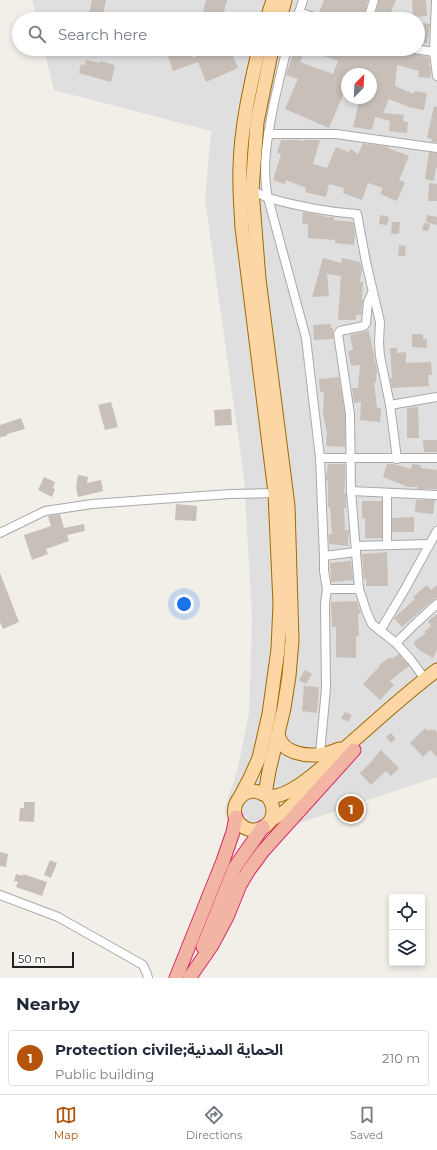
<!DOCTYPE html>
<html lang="en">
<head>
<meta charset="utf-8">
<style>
  :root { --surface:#fff; --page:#f2f2f3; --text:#1f2937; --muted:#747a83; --line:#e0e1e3; --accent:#b45309 }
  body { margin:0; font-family:Montserrat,"Noto Sans Arabic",sans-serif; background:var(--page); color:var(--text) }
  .controls { position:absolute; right:12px; bottom:12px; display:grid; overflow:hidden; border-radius:4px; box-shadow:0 2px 6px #0003 }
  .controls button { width:36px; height:36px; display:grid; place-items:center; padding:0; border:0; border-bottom:1px solid var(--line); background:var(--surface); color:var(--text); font:20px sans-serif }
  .compass { position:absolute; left:341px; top:68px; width:36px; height:36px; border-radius:50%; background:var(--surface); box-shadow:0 2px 6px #0003; rotate:24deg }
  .scale { position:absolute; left:12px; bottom:10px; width:62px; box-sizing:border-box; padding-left:4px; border:2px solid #222; border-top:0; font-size:11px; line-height:14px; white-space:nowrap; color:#222; -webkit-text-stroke:3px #fff; paint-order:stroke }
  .you { position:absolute; left:184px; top:604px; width:14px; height:14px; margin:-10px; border:3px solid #fff; border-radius:50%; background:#1a73e8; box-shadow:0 0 0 6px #1a73e833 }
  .badge { display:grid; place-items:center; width:26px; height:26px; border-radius:50%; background:var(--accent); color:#fff; font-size:13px; font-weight:700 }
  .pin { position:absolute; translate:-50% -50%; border:2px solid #fff; box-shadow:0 1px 4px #0006 }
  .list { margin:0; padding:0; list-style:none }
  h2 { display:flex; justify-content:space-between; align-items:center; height:52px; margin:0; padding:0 16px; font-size:17px }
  h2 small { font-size:13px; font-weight:400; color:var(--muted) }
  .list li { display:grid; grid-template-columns:26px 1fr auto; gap:12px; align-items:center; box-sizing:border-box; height:56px; margin:0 8px 8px; padding:0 8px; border:1px solid var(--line); border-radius:4px }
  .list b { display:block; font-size:15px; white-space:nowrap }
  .list p { margin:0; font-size:13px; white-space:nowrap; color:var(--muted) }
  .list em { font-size:13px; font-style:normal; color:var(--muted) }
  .icon { flex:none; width:22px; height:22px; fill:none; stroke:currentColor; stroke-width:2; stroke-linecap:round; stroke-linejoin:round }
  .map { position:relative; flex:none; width:437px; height:978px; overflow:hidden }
  .search { position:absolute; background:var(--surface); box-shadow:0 2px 6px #0003; left:12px; right:12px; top:12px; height:44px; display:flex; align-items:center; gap:10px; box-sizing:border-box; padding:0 14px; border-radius:22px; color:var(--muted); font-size:15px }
  .sheet { height:116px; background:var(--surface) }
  nav { display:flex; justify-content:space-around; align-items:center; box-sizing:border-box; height:56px; border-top:1px solid var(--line); background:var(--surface); font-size:11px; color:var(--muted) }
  nav a { display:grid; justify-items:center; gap:2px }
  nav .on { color:var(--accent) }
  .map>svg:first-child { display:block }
  .residential { fill:#e0dfdf; fill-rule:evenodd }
  .building { fill:#c7bfb8 }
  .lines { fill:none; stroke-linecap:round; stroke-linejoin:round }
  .minor-casing { stroke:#a9a9a9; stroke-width:10 }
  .primary-casing { stroke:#a06b00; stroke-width:15 }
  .trunk-casing { stroke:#dc2a67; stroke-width:15 }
  .minor { stroke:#fff; stroke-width:8 }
  .primary { stroke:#fcd6a4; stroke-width:13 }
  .trunk { stroke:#f2b4a3; stroke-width:13 }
</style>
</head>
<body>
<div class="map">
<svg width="437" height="978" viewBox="0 0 437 978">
  <rect width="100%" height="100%" fill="#f2efe9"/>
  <path class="residential" d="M 32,0 L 437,0 L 437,777 L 258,837 L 250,837 L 242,835 L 235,831 L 229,824 L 226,817 L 225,809 L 227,801 L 237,772 L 249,713 L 252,618 L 244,478 L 205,200 L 211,131 L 54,90 L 44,49 L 418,49 L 418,19 L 37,19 ZM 347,74 L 371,74 L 371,98 L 347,98 Z"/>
  <g class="building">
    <polygon points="92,0 106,0 102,19 88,19"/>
    <polygon points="206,0 227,0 222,19 201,19"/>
    <polygon points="324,0 368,0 363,19 324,19 323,15 319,13"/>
    <polygon points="379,0 396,0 388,19 374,19"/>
    <polygon points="412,0 426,0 427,16 413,17"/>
    <polygon points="423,23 430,24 427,43 424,43"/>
    <polygon points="157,49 189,49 193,58 213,49 230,49 238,68 206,82 198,62 173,71 167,54 159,57"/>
    <polygon points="307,49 403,49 410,51 414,54 429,57 430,61 429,65 430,65 431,74 430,78 418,77 419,71 397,65 395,86 414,94 414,91 427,93 424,110 409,107 389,99 383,113 404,115 403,121 408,122 407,133 389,131 390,121 375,117 372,130 353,127 360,98 371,98 371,74 347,74 347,86 329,128 285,109 298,79 286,75 294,51 303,55 300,62 333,74 338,61 307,50"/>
    <polygon points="86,60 100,63 100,61 115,65 111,82 79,73 81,64 85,65"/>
    <polygon points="434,106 437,107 437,142 431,142 432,139 427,138"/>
    <polygon points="281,140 298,140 304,141 304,140 320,140 313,164 327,168 336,147 348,152 351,149 358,154 363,143 368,145 369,144 389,147 388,148 409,156 399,180 405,182 397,201 380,194 383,188 368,183 362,200 343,193 344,188 329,184 326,197 305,192 306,188 286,180 285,184 273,180 281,154 277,153"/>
    <polygon points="429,152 437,153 437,168 436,168 434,181 425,179"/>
    <polygon points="429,183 437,184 437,201 428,201"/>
    <polygon points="303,212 325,216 325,217 334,217 334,220 353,222 355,233 354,245 335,243 335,240 308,238 308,224 302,224"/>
    <polygon points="380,215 389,217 387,225 379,224"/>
    <polygon points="427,215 437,217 437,225 426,222"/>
    <polygon points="392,222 400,222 399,234 391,234"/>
    <polygon points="424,223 430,224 428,231 422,230"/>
    <polygon points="399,245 406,246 405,256 398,256"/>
    <polygon points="323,258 341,263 342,258 360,262 362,269 360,282 363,282 362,300 363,300 361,315 356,315 356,320 338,320 341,276 327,274 329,296 312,297"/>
    <polygon points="331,324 331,328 333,328 333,339 314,340 313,325"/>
    <polygon points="369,331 377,370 376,383 374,382 377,408 381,408 380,422 360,420 361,402 354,403 352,388 358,388 360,365 351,366 348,351 353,350 350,335"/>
    <polygon points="412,334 423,334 423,339 427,339 427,348 412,347"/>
    <polygon points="390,348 397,348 397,353 406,352 406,363 431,362 432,375 428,375 429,386 392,388 390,378 392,378"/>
    <polygon points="339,377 345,414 345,447 326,446 327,433 323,414 324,392 320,392 319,379"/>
    <polygon points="111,402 118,427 105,430 98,405"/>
    <polygon points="418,407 419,438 407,438 407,408"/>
    <polygon points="231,409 232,425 215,426 214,410"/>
    <polygon points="21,418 25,429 7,434 7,436 0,437 0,425"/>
    <polygon points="423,440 437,440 437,452 424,452"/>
    <polygon points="328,464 345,464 345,482 344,493 346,493 346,508 344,508 345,530 349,530 348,546 329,544 329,534 332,534 330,507 328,507 328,481 326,480 326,478"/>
    <polygon points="387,464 394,464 411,469 412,464 421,465 421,468 437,470 437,489 417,489 418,487 408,487 383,477"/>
    <polygon points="78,475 88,477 87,483 101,480 103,491 78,497 76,486"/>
    <polygon points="44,477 55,482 53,488 55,489 52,497 38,490"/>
    <polygon points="416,500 435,500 433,514 415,512"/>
    <polygon points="362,501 382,501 382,538 365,538 365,518 362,519"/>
    <polygon points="176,504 197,506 196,521 175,520"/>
    <polygon points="60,514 64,528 84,524 85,531 67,535 69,541 46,549 48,554 32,560 24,535 51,526 48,516"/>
    <polygon points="414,517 414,532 392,532 392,518"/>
    <polygon points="387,552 388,586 366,586 366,579 364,579 362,554"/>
    <polygon points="351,561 353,580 331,582 330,563"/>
    <polygon points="0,573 19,622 3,629 0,622"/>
    <polygon points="427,585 431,590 437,585 437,598 433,600 402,627 394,618 415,599 413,597"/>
    <polygon points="357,601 361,614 358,614 359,636 356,637 356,658 336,657 336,627 332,627 331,602"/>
    <polygon points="437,614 437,650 433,658 419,650 414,644 415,641 426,633 424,632 431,626 428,621"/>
    <polygon points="399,654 409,666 390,681 394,685 380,700 363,684 380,666 379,665 390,657 392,659"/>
    <polygon points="305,670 312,674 306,684 299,680"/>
    <polygon points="304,686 319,687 317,713 302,711"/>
    <polygon points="345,712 352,715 348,722 341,718"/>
    <polygon points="425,728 428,731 430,729 432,731 434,729 437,732 437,757 430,750 423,757 410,743"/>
    <polygon points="391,733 396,739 391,743 386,737"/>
    <polygon points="381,750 399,768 391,776 386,771 371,785 360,773 374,759 373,759"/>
    <polygon points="24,802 35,802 34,822 19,821 20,808 24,808"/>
    <polygon points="0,852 8,854 6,867 0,866"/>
    <polygon points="50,860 57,863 51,878 44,875"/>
    <polygon points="16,874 23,876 23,874 47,882 42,896 16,887 18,882 14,881"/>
  </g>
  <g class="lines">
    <defs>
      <g id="minor">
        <polyline points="436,0 434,52 437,76"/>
        <polyline points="299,12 319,19"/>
        <polyline points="297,19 303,0"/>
        <polyline points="368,19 374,0"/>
        <path d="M 287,49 C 282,67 278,85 274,103 C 268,134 261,166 268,198 C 297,206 327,212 357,214 L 366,262 L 380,322 L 379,343 L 380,356 L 390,405 L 397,459"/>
        <polyline points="415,49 434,52"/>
        <polyline points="268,134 336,134 437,148"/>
        <polyline points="249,189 268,198 306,338 320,458 324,556 324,571 327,589 325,604 326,688 320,754"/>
        <polyline points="372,293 368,302 366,323 364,326 340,331 338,334 350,414 351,491 359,589 367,613 372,624 396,643 411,660 425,679"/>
        <polyline points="390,405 437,397"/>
        <polyline points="320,458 437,458"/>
        <polyline points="351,491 437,495"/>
        <polyline points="387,493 387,545"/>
        <polyline points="0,533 45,511 92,504 160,499 230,494 275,493"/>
        <polyline points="356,546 429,544"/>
        <polyline points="324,556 356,552"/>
        <polyline points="327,589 359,589"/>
        <polyline points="380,631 405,589 437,531"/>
        <polyline points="396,643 413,626 437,604"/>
        <polyline points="0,895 58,917 129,957 143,965 147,974 148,978"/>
      </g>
      <g id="primary">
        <polyline points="267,19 273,0"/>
        <polyline points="280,19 285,0"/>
        <path d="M 278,734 C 281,754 308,757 324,754 C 329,753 334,751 339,749"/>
        <polyline points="265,794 269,771 284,708 289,676 292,641 288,506 259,279 252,190 257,122 272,49"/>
        <path d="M 240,797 L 250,778 L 259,758 L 269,714 L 278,649 L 280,604 L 275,493 L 242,228 C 241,207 239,187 240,167 C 241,127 250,87 259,49"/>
        <path d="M 268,797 C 285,821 254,842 238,822 C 229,810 238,792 253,791 C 260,791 264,796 270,796 C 277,797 286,793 293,789 C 309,780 323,766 338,754 C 371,726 402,696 437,670"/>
        <polyline points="271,820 284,812 324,776"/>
      </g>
      <g id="trunk">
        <polyline points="203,947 235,867 263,827"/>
        <polyline points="190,977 212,945 227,917 240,885 249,870 263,851 354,750"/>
        <polyline points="176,978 223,861 233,832 236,817"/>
      </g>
    </defs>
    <use href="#minor" class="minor-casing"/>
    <use href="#primary" class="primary-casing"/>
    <use href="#trunk" class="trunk-casing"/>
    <use href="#minor" class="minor"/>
    <use href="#primary" class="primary"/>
    <use href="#trunk" class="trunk"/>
  </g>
</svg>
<div class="controls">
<button><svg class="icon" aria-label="locate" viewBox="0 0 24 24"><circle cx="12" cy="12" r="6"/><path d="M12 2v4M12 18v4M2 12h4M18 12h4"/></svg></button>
<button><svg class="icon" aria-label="layers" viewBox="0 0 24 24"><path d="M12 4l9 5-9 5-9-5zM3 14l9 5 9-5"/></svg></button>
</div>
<svg class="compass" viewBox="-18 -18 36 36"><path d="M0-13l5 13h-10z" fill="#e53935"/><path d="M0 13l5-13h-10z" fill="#747a83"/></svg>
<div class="scale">50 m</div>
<div class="you"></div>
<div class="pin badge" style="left:351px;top:809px">1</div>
<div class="search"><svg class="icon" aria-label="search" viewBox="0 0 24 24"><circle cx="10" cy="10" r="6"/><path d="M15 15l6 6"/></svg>Search here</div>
</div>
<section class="sheet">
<h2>Nearby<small></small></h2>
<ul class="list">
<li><span class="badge">1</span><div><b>Protection civile;الحماية المدنية</b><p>Public building</p></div><em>210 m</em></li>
</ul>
</section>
<nav>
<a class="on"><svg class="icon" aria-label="map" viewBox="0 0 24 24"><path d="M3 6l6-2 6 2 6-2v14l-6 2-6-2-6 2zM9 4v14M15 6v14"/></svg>Map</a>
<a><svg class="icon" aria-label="directions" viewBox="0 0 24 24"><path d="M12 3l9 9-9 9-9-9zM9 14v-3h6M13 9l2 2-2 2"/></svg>Directions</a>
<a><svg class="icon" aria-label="saved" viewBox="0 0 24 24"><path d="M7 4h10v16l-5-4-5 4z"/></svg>Saved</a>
</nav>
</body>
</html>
